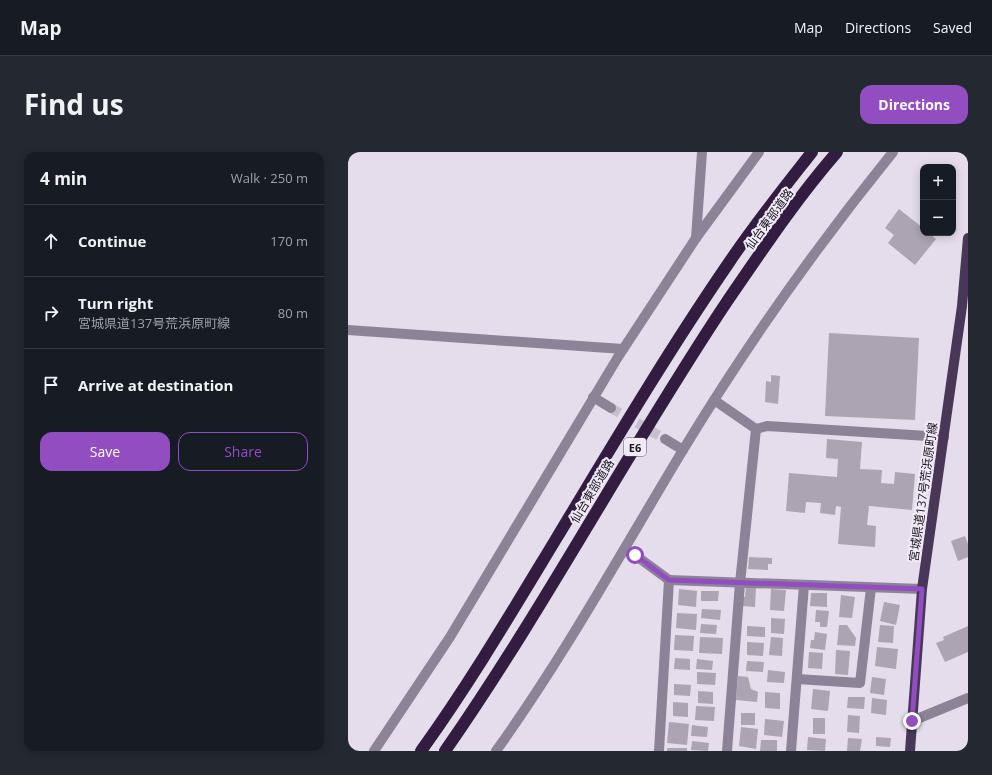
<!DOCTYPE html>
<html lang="en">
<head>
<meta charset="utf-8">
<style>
  :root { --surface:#171b24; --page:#242831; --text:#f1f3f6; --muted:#9ea1a6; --line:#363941; --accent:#924dc1 }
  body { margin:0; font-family:"Open Sans","Noto Sans JP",sans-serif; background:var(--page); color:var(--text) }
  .controls { position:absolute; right:12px; top:12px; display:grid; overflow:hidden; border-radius:8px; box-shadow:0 2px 10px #0003 }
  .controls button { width:36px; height:36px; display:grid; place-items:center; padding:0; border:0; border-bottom:1px solid var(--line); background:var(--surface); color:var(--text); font:20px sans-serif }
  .stop { position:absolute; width:12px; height:12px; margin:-9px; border:3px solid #924dc1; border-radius:50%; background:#fff }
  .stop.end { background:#924dc1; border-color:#fff; box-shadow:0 1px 4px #0008 }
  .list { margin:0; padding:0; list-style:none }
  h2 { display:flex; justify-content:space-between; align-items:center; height:52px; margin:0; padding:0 16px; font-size:17px }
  h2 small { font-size:13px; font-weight:400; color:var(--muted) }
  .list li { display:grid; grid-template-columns:26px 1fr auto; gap:12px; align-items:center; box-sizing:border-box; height:72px; padding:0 16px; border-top:1px solid var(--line) }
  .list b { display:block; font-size:15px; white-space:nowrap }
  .list p { margin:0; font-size:13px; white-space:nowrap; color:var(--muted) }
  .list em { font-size:13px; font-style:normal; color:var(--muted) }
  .actions { display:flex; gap:8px; padding:12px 16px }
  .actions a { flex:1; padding:9px 0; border:1px solid var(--accent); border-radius:12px; text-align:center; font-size:14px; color:var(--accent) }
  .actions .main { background:var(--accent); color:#fff }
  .icon { flex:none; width:22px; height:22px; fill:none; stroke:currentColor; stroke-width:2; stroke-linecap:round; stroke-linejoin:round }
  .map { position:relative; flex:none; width:620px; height:599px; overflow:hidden; border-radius:12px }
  header { display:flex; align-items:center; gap:24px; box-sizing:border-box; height:56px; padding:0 20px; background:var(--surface); border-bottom:1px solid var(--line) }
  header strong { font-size:19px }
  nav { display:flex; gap:22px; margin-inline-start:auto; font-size:14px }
  .intro { display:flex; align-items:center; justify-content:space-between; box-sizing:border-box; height:96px; padding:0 24px }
  h1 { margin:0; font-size:28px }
  .button { padding:10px 18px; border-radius:12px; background:var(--accent); color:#fff; font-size:14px; font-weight:700 }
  main { display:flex; gap:24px; padding:0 24px }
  aside { flex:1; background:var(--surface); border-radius:12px; box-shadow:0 2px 10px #0003 }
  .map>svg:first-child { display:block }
  .building { fill:#aca4b2 }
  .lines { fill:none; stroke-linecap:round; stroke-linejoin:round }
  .minor-tunnel { stroke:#c7bfcd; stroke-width:10; stroke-dasharray:10 5; stroke-linecap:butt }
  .minor { stroke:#8d8396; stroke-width:10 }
  .major { stroke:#493757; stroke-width:10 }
  .highway { stroke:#321d41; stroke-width:12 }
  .route { stroke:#924dc1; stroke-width:5 }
  .labels { text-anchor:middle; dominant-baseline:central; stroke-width:4; stroke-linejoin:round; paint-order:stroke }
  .shield { fill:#f2eaf9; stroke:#5b565e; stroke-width:1 }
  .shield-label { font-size:11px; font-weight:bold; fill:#1a171c }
  .street-label { font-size:12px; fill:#1a171c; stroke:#f2eaf9 }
</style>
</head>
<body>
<header>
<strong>Map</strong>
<nav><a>Map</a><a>Directions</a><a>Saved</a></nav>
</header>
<div class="intro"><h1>Find us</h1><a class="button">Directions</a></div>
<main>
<aside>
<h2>4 min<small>Walk · 250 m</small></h2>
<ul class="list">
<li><svg class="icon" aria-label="ahead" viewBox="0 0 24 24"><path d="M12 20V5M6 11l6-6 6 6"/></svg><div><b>Continue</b></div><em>170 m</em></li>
<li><svg class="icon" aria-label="right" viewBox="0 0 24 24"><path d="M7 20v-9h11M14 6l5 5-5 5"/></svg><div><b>Turn right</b><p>宮城県道137号荒浜原町線</p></div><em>80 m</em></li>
<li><svg class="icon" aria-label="arrive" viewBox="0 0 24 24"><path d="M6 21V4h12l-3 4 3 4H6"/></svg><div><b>Arrive at destination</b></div></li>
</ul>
<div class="actions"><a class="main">Save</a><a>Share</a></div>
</aside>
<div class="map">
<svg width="620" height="599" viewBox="0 0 620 599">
  <rect width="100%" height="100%" fill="#e5ddec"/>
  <g class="building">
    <polygon points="551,57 575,76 575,81 581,81 588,87 567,113 540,91 546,83 537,76"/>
    <polygon points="481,181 571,186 567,268 477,264"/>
    <polygon points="423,223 432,224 430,252 417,250 418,229 423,230"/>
    <polygon points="479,287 514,290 512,317 534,318 533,331 546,332 547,320 567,322 564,358 521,354 519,373 528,374 527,395 490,392 493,355 488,354 487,363 472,361 473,351 458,350 457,361 438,359 441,321 489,325 490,307 478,306"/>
    <polygon points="617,384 620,392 620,405 610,409 603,389"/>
    <polygon points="401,405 424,406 424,412 420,412 420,418 400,417"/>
    <polygon points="398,434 408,435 407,455 393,454 394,444 397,445"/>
    <polygon points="331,437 349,439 348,455 330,453"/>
    <polygon points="423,437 438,438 436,459 422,458"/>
    <polygon points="353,439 371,439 370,449 353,449"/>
    <polygon points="463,441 479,441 479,455 462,454"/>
    <polygon points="493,443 507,445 504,466 491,465"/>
    <polygon points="536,450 552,453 548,473 532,469"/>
    <polygon points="354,457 373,458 372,468 353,466"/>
    <polygon points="468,458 481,459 479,475 472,475 472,470 467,470"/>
    <polygon points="329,461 349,462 348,478 328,476"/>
    <polygon points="423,466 437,467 436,482 423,481"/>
    <polygon points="353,472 369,473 368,482 352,481"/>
    <polygon points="491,473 499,473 508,486 507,494 489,493"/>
    <polygon points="532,473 546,474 545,491 530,490"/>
    <polygon points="399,474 417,475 417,485 399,484"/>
    <polygon points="620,474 620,500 597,510 588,491 596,488 595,485"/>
    <polygon points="467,480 479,482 477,498 462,496 463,488 466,488"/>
    <polygon points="327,483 346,484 345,499 326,498"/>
    <polygon points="352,485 375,486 374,502 351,501"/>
    <polygon points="423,485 435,486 434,504 421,503"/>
    <polygon points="399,490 416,491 415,504 399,503"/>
    <polygon points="529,495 550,497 548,517 527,514"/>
    <polygon points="488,498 502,499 500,523 487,522"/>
    <polygon points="461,500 475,501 474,517 460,516"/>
    <polygon points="327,506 342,507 342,518 326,517"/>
    <polygon points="349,507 365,509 364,518 348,517"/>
    <polygon points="399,509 416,510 415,520 398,519"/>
    <polygon points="420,518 437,520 436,531 419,530"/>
    <polygon points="349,520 368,521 367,533 349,532"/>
    <polygon points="390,524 400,525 403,537 410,540 409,550 388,548"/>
    <polygon points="524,525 538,527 536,543 522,541"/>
    <polygon points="326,532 343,533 342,544 326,543"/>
    <polygon points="465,537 482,539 480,559 463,557"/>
    <polygon points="350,539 365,540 365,552 350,551"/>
    <polygon points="417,540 432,541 432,557 417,556"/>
    <polygon points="500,545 517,545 516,557 499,556"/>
    <polygon points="524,546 539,548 538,563 523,561"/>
    <polygon points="325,550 340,551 340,565 325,564"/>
    <polygon points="348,554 367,555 366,569 347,568"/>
    <rect x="393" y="561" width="14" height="12"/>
    <polygon points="500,563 512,564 511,581 499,580"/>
    <rect x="465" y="566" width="12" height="16"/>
    <polygon points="417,567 436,569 434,585 416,583"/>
    <polygon points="321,570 341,572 339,593 319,591"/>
    <polygon points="344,573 360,575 359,585 343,584"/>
    <polygon points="393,575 410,577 408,597 391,594"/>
    <polygon points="460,585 478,587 477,599 459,598"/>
    <polygon points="528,585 543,586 542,595 528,594"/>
    <polygon points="500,586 514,587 512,599 499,599"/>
    <polygon points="413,588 429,588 429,599 412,599"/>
    <polygon points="344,589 361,591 360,599 343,598"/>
    <rect x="319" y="596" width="20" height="3"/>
  </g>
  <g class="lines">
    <polyline class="minor-tunnel" points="263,256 317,287"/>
    <g class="minor">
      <polyline points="348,86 354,0"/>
      <polyline points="0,178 275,197"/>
      <polyline points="245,245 263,256"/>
      <polyline points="366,248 408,277 392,431 379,599"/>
      <polyline points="408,277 419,274 596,285"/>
      <polyline points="317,287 335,298"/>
      <polyline points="276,398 287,403 321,428"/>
      <polyline points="449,527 512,531 523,436"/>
      <polyline points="564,569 620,546"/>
      <polyline points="26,599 102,485 270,205 348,86 411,0"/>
      <path d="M 148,599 C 217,503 274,399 335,298 C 398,194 468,95 545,0"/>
      <polyline points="311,599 321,428 574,437"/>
      <polyline points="443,599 456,433"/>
    </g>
    <polyline class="major" points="562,599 574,437 614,154 620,86"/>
    <g class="highway">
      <path d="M 73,599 C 122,531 165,458 208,387 C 264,294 319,201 380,112 C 406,73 435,37 464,0"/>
      <path d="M 97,599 C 198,454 280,298 378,151 C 413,100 448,47 489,0"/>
    </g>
  </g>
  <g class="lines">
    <polyline class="route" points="287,403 321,428 574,437 564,569"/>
  </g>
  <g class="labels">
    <rect class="shield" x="276" y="286" width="22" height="18" rx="3"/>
    <g class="shield-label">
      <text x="287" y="295">E6</text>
    </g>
    <g class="street-label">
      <text transform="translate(421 67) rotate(-54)">仙台東部道路</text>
      <text transform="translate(244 339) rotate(-59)">仙台東部道路</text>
      <text transform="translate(575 340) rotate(-82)">宮城県道137号荒浜原町線</text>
    </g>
  </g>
</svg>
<div class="controls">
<button>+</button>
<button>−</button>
</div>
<div class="stop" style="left:287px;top:403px"></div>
<div class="stop end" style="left:564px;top:569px"></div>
</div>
</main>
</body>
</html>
